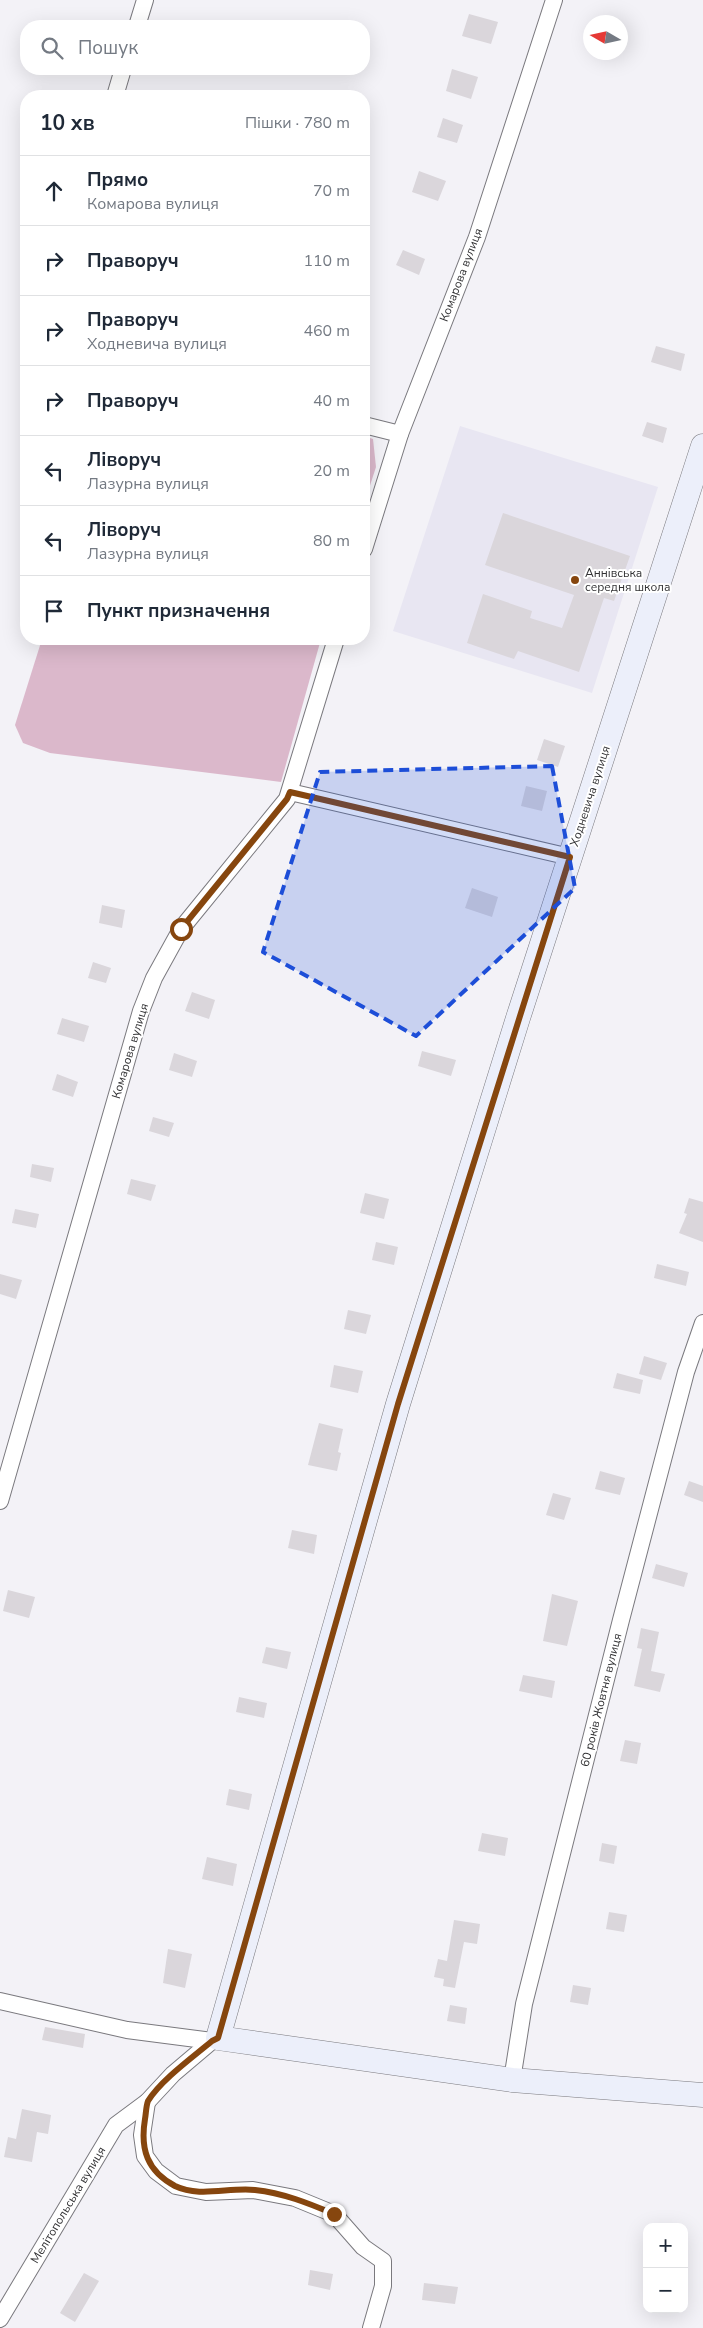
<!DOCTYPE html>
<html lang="uk">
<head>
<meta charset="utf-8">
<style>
  :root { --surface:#fff; --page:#f6f6f7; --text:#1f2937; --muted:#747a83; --line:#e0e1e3 }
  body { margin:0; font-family:"Nunito Sans",sans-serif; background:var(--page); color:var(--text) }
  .controls { position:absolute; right:15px; bottom:15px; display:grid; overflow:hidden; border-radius:10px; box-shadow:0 5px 20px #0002 }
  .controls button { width:45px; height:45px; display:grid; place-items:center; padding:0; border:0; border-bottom:1px solid var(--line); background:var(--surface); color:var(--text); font:25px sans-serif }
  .compass { position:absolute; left:583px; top:15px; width:45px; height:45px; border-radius:50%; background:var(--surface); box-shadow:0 5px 20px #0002; rotate:279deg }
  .stop { position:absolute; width:15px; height:15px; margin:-11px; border:4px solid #86460e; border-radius:50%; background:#fff }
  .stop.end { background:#86460e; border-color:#fff; box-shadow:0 1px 5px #0008 }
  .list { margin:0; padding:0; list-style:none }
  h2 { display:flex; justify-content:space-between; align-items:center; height:65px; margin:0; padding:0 20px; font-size:21px }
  h2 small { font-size:16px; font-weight:400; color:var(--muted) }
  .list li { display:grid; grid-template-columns:32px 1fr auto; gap:15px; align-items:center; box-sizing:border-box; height:70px; padding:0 20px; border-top:1px solid var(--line) }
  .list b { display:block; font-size:19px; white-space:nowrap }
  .list p { margin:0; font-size:16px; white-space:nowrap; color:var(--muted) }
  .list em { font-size:16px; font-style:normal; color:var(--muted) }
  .icon { flex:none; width:28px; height:28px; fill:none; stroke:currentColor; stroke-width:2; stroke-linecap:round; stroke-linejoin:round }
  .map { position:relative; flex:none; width:703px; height:2328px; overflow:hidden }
  .search { position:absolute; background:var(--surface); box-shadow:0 5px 20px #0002; left:20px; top:20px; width:350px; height:55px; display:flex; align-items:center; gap:12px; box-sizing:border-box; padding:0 18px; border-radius:20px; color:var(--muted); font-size:19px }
  .panel { position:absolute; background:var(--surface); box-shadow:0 5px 20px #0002; left:20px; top:90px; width:350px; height:555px; border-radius:20px }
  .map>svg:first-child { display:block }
  .built { fill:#e8e6f2 }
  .green { fill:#dbb8cb }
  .building { fill:#dad6db }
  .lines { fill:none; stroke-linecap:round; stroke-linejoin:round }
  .minor-casing { stroke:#7a797e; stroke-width:18 }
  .secondary-casing { stroke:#7a797e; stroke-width:25 }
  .minor { stroke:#fff; stroke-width:16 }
  .secondary { stroke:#eceffa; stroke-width:24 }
  .route { stroke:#86460e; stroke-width:6 }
  .marked { fill:#1d4ed8; fill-opacity:0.2; stroke:#1d4ed8; stroke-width:4; stroke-dasharray:10 6; stroke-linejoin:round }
  .poi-dot { fill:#86460e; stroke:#fff; stroke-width:2 }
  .labels { text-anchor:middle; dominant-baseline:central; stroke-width:4; stroke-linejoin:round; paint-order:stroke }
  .street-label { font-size:12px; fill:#333335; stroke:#fff }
  .poi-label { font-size:12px; fill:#333335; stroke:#fff; text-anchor:start }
</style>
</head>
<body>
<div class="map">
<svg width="703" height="2328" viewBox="0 0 703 2328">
  <rect width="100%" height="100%" fill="#f3f2f7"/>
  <polygon class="built" points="460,426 658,487 592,693 393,631"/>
  <g class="green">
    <polygon points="364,436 373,439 376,467 364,504"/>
    <polygon points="42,639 321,639 281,782 50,753 23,743 15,725"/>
  </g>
  <g class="building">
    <polygon points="469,14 498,22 491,44 462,36"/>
    <polygon points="452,69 478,77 471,99 446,91"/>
    <polygon points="443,118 463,125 457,143 437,137"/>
    <polygon points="419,171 446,181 438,201 412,192"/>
    <polygon points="403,250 425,259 419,275 396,265"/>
    <polygon points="656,346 685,354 681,371 651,362"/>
    <polygon points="647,422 667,428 663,443 642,436"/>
    <polygon points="503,513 630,556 614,601 604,598 579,672 518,651 514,659 467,643 483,594 532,611 530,618 562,628 574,595 485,565"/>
    <polygon points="544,739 565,746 558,767 537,760"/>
    <polygon points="526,786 547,791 542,811 521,806"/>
    <polygon points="472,888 498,897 492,917 465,908"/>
    <polygon points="102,905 125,910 122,928 99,923"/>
    <polygon points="93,962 111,968 106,983 88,978"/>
    <polygon points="192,992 215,1000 209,1019 185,1011"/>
    <polygon points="62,1018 89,1026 84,1042 57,1034"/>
    <polygon points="422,1051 456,1060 451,1076 418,1066"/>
    <polygon points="174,1053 197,1061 192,1077 169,1070"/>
    <polygon points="57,1074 78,1082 73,1097 52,1090"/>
    <polygon points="153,1117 174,1123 169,1137 149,1131"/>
    <polygon points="32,1164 54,1168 51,1182 30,1177"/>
    <polygon points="131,1179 156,1185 151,1201 127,1194"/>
    <polygon points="365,1193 389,1199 384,1219 360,1213"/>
    <polygon points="689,1198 703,1202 703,1242 679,1233 687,1214 684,1213"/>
    <polygon points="15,1209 39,1214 36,1228 12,1223"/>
    <polygon points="376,1242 398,1247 394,1265 372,1260"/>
    <polygon points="657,1264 689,1272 686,1286 654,1278"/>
    <polygon points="0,1274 22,1280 16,1299 0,1294"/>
    <polygon points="348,1310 371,1315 366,1334 344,1329"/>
    <polygon points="644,1356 667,1363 661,1380 639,1374"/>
    <polygon points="334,1365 363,1371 358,1393 330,1387"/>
    <polygon points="617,1373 643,1380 640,1394 613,1388"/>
    <polygon points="319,1423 343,1429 338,1452 341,1453 337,1471 308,1465"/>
    <polygon points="600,1471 625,1478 620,1495 595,1489"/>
    <polygon points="689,1481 703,1486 703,1502 684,1495"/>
    <polygon points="553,1493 571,1498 564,1520 546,1515"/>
    <polygon points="292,1530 317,1535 314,1554 288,1548"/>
    <polygon points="656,1564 688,1573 684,1587 652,1578"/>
    <polygon points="8,1590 35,1597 29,1618 3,1611"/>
    <polygon points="552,1594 578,1601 567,1646 543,1641"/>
    <polygon points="641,1628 659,1632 651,1671 665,1674 660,1692 634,1686 642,1649 637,1648"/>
    <polygon points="266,1647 291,1652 287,1669 262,1663"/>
    <polygon points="523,1675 555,1681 552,1698 519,1691"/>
    <polygon points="239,1697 267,1703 264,1718 236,1712"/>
    <polygon points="625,1740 641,1743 637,1764 620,1761"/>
    <polygon points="229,1789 252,1794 249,1810 226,1805"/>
    <polygon points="482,1833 508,1838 505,1856 478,1851"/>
    <polygon points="602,1843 617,1846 614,1864 599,1861"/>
    <polygon points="207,1857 237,1864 233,1886 202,1879"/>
    <polygon points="609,1912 627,1915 624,1932 606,1929"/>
    <polygon points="454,1920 480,1924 477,1944 464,1942 455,1988 443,1986 444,1979 434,1977 438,1959 447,1961"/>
    <polygon points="168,1949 192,1954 185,1988 163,1983"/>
    <polygon points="573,1985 591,1988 588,2005 570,2002"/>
    <polygon points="450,2005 467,2008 465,2024 447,2021"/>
    <polygon points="45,2027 85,2034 83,2048 42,2040"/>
    <polygon points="22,2109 51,2115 48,2134 37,2132 32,2162 4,2157 8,2137 16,2139"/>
    <polygon points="310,2270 333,2274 330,2290 308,2285"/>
    <polygon points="84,2273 99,2281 75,2322 60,2313"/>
    <polygon points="424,2283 458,2287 455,2304 422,2300"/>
  </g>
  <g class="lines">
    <defs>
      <g id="minor">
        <polyline points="137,26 145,0"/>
        <polyline points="115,96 123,69"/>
        <polyline points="364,425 400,434"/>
        <polyline points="364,549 400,434 477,237 554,0"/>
        <polyline points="290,792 570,857"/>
        <polyline points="0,1501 141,1011 154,978 181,929 287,799 336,639"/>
        <polyline points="0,2001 127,2030 212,2041"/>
        <polyline points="512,2080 524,2004 621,1620 686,1372 703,1323"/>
        <polyline points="147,2102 142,2135 145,2156 156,2171 176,2186 206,2192 253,2190 295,2198 334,2214 363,2247 383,2261 383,2286 371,2328"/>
        <polyline points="0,2319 116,2125 147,2102 173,2074 212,2041 218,2038"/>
      </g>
      <polyline id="secondary" points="703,446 518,1018 398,1404 218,2038 512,2080 703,2095"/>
    </defs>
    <use href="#minor" class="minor-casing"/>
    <use href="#secondary" class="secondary-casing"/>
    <use href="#minor" class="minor"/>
    <use href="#secondary" class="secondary"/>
  </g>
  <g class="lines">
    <path class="route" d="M 181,929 L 287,799 L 290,792 L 570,857 L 398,1404 L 218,2038 L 212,2041 C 193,2057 161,2080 148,2101 C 146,2106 146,2114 145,2119 C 140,2149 147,2171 175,2186 C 200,2198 229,2187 255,2190 C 283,2193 308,2203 334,2214"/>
  </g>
  <path class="marked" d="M 552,766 L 575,888 L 416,1036 L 263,952 L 320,772 Z"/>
  <circle class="poi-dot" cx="575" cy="580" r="5"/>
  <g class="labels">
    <g class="street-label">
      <text transform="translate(461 275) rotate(-69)">Комарова вулиця</text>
      <text transform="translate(590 796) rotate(-72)">Ходневича вулиця</text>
      <text transform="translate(130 1051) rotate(-73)">Комарова вулиця</text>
      <text transform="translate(601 1700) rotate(-76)">60 років Жовтня вулиця</text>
      <text transform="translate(68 2205) rotate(-59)">Мелітопольська вулиця</text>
    </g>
    <g class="poi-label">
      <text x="585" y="573">Аннівська<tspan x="585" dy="14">середня школа</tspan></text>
    </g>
  </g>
</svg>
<div class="controls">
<button>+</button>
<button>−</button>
</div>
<svg class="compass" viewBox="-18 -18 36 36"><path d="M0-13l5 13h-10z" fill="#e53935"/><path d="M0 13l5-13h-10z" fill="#747a83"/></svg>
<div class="stop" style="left:181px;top:929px"></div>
<div class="stop end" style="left:334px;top:2214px"></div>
<div class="search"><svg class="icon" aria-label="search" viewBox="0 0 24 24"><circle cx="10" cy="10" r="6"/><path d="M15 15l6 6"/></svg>Пошук</div>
<section class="panel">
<h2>10 хв<small>Пішки · 780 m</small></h2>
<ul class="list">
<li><svg class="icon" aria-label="ahead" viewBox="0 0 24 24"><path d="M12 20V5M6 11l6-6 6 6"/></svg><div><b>Прямо</b><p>Комарова вулиця</p></div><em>70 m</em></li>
<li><svg class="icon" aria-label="right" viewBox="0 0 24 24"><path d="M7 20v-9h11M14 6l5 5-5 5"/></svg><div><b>Праворуч</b></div><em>110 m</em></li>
<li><svg class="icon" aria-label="right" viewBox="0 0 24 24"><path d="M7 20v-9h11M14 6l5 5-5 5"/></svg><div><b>Праворуч</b><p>Ходневича вулиця</p></div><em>460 m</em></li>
<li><svg class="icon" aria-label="right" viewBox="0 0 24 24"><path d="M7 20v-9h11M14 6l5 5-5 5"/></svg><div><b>Праворуч</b></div><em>40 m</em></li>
<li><svg class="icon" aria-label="left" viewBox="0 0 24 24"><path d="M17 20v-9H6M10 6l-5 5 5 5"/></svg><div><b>Ліворуч</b><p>Лазурна вулиця</p></div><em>20 m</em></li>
<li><svg class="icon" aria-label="left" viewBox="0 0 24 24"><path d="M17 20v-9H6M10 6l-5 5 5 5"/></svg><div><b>Ліворуч</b><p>Лазурна вулиця</p></div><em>80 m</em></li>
<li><svg class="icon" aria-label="arrive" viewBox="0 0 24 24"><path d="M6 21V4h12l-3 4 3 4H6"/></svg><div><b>Пункт призначення</b></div></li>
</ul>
</section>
</div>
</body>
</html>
